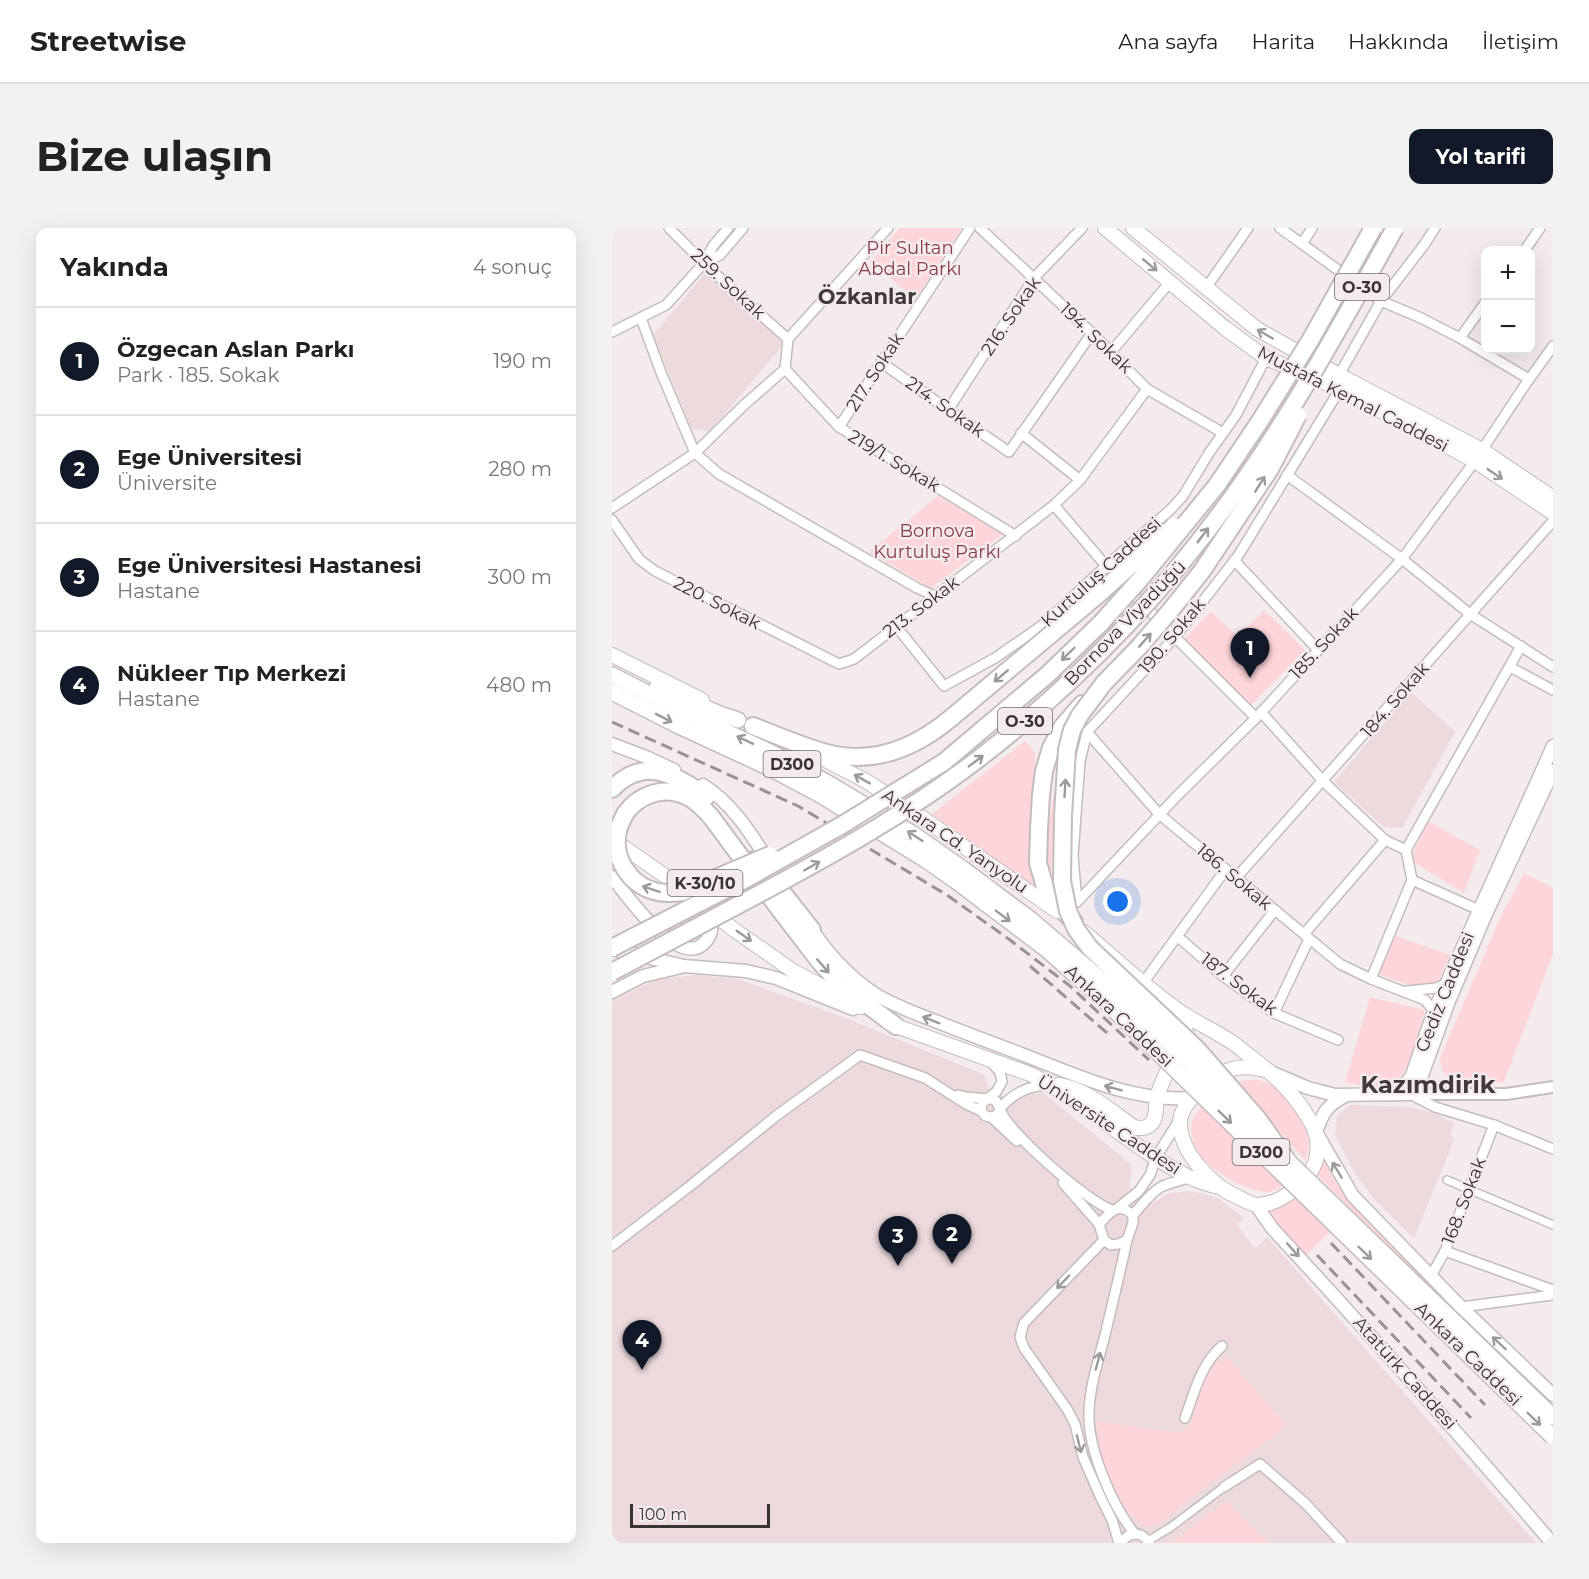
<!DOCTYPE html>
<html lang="tr">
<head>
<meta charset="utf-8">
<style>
  :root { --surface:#fff; --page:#f2f2f2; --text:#222; --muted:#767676; --line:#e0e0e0; --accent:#111827 }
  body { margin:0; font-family:Montserrat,sans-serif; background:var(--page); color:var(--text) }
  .controls { position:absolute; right:18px; top:18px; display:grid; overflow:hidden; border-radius:12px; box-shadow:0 6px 24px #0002 }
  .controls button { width:54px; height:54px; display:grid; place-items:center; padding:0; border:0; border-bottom:2px solid var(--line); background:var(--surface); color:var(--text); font:30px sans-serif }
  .scale { position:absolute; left:18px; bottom:15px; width:140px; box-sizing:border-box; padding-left:6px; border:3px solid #383435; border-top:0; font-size:16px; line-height:21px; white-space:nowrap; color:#383435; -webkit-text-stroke:4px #f4ebec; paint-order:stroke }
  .you { position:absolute; left:506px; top:674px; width:21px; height:21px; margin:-15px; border:4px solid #fff; border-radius:50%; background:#1a73e8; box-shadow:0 0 0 9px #1a73e833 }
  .badge { display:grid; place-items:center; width:39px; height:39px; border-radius:50%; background:var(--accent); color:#fff; font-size:20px; font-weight:700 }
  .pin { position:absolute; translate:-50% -50px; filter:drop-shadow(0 2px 3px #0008) }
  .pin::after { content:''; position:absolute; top:32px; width:21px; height:18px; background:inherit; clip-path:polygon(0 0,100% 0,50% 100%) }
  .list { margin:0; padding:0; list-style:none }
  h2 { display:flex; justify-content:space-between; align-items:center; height:78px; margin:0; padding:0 24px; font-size:26px }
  h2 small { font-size:20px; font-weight:400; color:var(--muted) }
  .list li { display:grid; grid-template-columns:39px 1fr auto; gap:18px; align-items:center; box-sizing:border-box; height:108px; padding:0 24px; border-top:2px solid var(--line) }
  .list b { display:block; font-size:22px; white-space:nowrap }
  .list p { margin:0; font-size:20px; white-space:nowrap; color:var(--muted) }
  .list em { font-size:20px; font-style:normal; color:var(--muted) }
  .map { position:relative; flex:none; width:941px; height:1315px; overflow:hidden; border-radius:12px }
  header { display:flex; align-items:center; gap:36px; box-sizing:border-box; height:84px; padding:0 30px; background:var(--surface); border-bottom:2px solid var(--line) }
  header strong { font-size:28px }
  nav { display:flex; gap:33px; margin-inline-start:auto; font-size:21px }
  .intro { display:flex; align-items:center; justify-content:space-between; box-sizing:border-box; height:144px; padding:0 36px }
  h1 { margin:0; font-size:42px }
  .button { padding:15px 27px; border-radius:12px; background:var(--accent); color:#fff; font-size:21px; font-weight:700 }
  main { display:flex; gap:36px; padding:0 36px }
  aside { flex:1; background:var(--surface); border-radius:12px; box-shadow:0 6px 24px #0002 }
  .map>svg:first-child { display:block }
  .built { fill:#ecdadc }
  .green { fill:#fdd5da }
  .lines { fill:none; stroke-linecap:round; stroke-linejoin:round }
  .pedestrian-casing { stroke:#c4bcbd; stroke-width:10 }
  .minor-casing { stroke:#c4bcbd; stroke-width:12 }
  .tertiary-casing { stroke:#c4bcbd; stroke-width:14 }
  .secondary-casing { stroke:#c4bcbd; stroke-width:15 }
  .primary-casing { stroke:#c4bcbd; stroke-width:16 }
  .trunk-casing { stroke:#c4bcbd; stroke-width:18 }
  .motorway-casing { stroke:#c4bcbd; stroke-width:20 }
  .pedestrian { stroke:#fff; stroke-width:7 }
  .minor { stroke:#fff; stroke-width:9 }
  .tertiary { stroke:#fff; stroke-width:10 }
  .secondary { stroke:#fff; stroke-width:12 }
  .primary { stroke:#fff; stroke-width:14 }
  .trunk { stroke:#fff; stroke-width:15 }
  .motorway { stroke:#fff; stroke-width:16 }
  .rail { stroke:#999394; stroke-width:3; stroke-dasharray:12 6; stroke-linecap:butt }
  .trunk-bridge-casing { stroke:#c4bcbd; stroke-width:18; stroke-linecap:butt }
  .motorway-bridge-casing { stroke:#c4bcbd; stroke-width:20; stroke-linecap:butt }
  .trunk-bridge { stroke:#fff; stroke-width:15 }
  .motorway-bridge { stroke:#fff; stroke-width:16 }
  .oneway { stroke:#9c9a9a }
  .labels { text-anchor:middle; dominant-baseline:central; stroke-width:4.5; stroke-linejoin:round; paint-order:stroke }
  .shield { fill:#f4ebec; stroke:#706b6c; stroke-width:1.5 }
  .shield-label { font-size:16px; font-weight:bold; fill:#383435 }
  .park-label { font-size:18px; fill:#863c4b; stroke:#f4ebec }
  .street-label { font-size:18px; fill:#383435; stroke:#f4ebec }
  .quarter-label { font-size:21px; font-weight:bold; fill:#413a3b; stroke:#f4ebec }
  .district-label { font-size:24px; font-weight:bold; fill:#413a3b; stroke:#f4ebec }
</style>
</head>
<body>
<header>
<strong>Streetwise</strong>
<nav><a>Ana sayfa</a><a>Harita</a><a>Hakkında</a><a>İletişim</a></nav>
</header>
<div class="intro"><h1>Bize ulaşın</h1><a class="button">Yol tarifi</a></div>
<main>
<aside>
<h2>Yakında<small>4 sonuç</small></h2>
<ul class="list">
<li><span class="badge">1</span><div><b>Özgecan Aslan Parkı</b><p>Park · 185. Sokak</p></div><em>190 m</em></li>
<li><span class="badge">2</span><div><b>Ege Üniversitesi</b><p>Üniversite</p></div><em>280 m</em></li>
<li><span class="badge">3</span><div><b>Ege Üniversitesi Hastanesi</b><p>Hastane</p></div><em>300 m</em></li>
<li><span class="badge">4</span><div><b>Nükleer Tıp Merkezi</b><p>Hastane</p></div><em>480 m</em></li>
</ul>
</aside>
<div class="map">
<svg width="941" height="1315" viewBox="0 0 941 1315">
  <rect width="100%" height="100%" fill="#f4ebec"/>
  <g class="built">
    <polygon points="96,42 172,116 98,203 80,201 41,107"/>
    <polygon points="799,464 843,504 790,600 772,599 722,554"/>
    <polygon points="86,747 126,751 231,789 373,847 376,859 398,873 409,869 430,864 520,937 517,959 541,975 555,966 576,963 589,965 606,970 632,990 625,997 643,1021 655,1009 924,1315 0,1315 0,773 45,751"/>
    <polygon points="738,877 796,879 823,885 842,895 839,906 842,912 802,1010 762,971 741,942 723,907 725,889"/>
  </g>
  <g class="green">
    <polygon points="288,0 350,0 303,71 258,34"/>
    <polygon points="326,268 391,306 319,360 257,324"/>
    <polygon points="652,382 693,422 639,477 571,412 599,383 626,409"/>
    <polygon points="413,513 423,524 420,638 430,667 320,586"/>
    <polygon points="443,561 439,648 448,664 449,674 429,637"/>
    <polygon points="816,593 868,622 852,665 798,632"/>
    <polygon points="912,645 941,660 941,726 892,854 859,857 838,853 830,842 828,830 888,690"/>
    <polygon points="781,707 838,727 825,757 801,758 765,746"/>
    <path d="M 758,769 L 813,782 C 808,798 799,842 785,852 C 771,861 749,858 733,854 Z"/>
    <path d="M 632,852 C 640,852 648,851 656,855 C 672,863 692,891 696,908 C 698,916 696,924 693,932 L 623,855 Z"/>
    <path d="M 591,876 L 673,957 C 667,960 661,964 656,964 C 636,964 604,945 591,931 C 584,924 578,906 579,896 C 580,889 587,882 591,876 Z"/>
    <polygon points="711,928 720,949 735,970 913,1147 910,1150 704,946"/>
    <polygon points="684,969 718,1004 693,1028 655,983 673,976"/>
    <polygon points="614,1128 674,1196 669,1203 598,1255 547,1296 533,1298 513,1283 487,1225 485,1193 566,1205 578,1197 594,1147 609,1130"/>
    <polygon points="614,1273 657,1315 559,1315"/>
  </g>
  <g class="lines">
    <defs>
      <g id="pedestrian">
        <polyline points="835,952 941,997"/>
        <polyline points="536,1313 559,1299 612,1259"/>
      </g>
      <g id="minor">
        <polyline points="57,0 100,43 176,111"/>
        <polyline points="368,0 480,105 535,161 611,205"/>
        <polyline points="668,0 769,73 809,90 848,110 917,151 870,222"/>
        <polyline points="690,16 700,0"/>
        <polyline points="913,22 928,0"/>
        <polyline points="92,35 108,27 131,0"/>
        <polyline points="594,60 636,0"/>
        <polyline points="29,90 48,142 83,225 107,246 305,360 323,368"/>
        <polyline points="0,104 54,77 92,35 101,18 116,0"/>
        <polyline points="848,110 873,75"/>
        <polyline points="499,124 558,54"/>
        <polyline points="269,134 336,182 397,224 480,105"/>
        <polyline points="173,141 227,199 404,308"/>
        <polyline points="173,141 176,111 276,0"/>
        <polyline points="727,147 769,73 812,17 823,0"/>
        <polyline points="916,153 941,118"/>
        <polyline points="336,182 422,50 470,0"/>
        <polyline points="227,199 358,0"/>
        <polyline points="409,205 468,252"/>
        <polyline points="675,247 790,331 858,386 941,439"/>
        <polyline points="442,277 494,338 563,409 644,490"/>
        <polyline points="0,280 83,225 131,178 173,141"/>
        <polyline points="0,292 27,331 43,343 227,436 242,431 442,277 468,252 535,161"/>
        <polyline points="622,332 706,422"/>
        <polyline points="284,398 332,458 383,430 432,396 494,338 557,283 571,268 597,225 624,187 654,130"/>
        <polyline points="898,439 941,462"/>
        <polyline points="649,484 711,553 773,612 794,622"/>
        <polyline points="475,504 547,586 728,736 759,751 813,772 822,783"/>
        <polyline points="624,650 941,293"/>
        <polyline points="800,652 867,682"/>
        <polyline points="465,674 461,628 468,533 475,504 563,409 626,328 728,161"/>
        <polyline points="465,674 565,568 644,490 790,331 863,233"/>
        <polyline points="692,706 773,612"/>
        <polyline points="565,708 611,748 662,785 726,812"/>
        <polyline points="611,748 663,682"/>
        <polyline points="759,751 800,652 794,622 909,418"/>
        <polyline points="531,755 614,641"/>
        <polyline points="795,763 824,760 835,756"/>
        <polyline points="662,785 697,711"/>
        <path d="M 437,857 C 418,857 399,866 388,881 C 395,904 476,974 500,982"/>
        <polyline points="798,866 823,879 882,897 941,921"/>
        <polyline points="346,867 354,869 375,871 384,864 390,854 388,844 379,834"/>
        <path d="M 379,889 L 385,887 L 388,881 L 384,873 L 378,870 L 371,874 C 367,882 371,889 379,889 L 405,913"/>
        <polyline points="451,955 487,996"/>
        <polyline points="506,980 527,963 538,947 544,929 568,891"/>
        <path d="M 521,987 C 505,973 499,984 487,996 L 492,1012 L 499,1017 L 506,1016 L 515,1012 L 521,995 L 521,987 C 529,978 538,965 549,959 C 556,955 569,953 578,949"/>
        <polyline points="492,1012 412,1095 408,1109 412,1120 455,1181 463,1196 471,1229 488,1268 500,1292 507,1315"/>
        <path d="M 515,1012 C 508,1045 500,1078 492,1111 C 486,1134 478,1158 477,1183 C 475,1219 500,1278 523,1306"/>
        <polyline points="0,1018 78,958 164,888 248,827 313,850 354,876 369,883"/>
        <polyline points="833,1023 941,1062"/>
        <polyline points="819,1048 833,1023 882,897"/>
        <polyline points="849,1079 941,1067"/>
        <path d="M 573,1190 C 582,1165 589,1136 610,1118"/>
        <polyline points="612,1259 648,1236 693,1275 730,1315"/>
        <path d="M 509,1315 C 517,1303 530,1303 537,1315"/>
      </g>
      <polyline id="tertiary" points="798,866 894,866 941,859"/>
      <g id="secondary">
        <polyline points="0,516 34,529 62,542"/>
        <path d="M 91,557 C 120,575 139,606 157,634"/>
        <path d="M 0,649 C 14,666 68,745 94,713 C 101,705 100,697 97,687"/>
        <path d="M 197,697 C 213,723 237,749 263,766 C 272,772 283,776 293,781 C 332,797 372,812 412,827 C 466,848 521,874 579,870"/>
        <polyline points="0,721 72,738 134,743 164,750 241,781"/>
        <polyline points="0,764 31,748 69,739"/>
        <polyline points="661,845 696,860 723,867 798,866 803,861 809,850 837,773 874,686 941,543"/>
        <polyline points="782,866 795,854 800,847 822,783 941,518"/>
        <path d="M 735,867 C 715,877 711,884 704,904 L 741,968 L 849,1079 L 941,1167"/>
        <path d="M 644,977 L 660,1000 C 756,1104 849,1208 940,1315"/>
      </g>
      <g id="primary">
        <polyline points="493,0 614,101 654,130 728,161 863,233 941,285"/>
        <polyline points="521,0 645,101 727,147 870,222 941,270"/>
        <polyline points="0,427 90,472"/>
        <polyline points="202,526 254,553 299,582 445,683"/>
        <polyline points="0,611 53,648 121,701 181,743 249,779"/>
        <path d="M 472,704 C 502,730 531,757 563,780 C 580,793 600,801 618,813 C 625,817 632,824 639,829 C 665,849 684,867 700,896 C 708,912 708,933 696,947 C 684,962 666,976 647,977 C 641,977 635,974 630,971 C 602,960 567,925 568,893 C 569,879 582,868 591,859 C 612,839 630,835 657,843"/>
        <path d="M 276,794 L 284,798 L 418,846 C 475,874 520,921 577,949 C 585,953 594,955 603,958"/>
        <path d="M 447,857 C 475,861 500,884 522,899 C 528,901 535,900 539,896 C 546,889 543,877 545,869 C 552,846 564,825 574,804 L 572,795 L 564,781"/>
      </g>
      <g id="trunk">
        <polyline points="0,447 78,487 160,525 214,554 301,606 351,641"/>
        <polyline points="45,460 108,486 126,492"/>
        <polyline points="0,464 67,498 158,540 207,566 314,632 344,653"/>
      </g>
      <g id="motorway">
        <path d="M 141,498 C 164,507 187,517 211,524 C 259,538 302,521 339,490"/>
        <path d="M 0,561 C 33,527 62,547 95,568"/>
        <path d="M 13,586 C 27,566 53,557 76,569 C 86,574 93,582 100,590 L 168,682 L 208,734 L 230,758 L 284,798"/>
        <polyline points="144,631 200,702"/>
        <polyline points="462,694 439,670 433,659 426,635 427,601 429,567 432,543 439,520 450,499 470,476"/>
      </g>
    </defs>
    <use href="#pedestrian" class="pedestrian-casing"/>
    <use href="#minor" class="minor-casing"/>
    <use href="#tertiary" class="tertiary-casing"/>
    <use href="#secondary" class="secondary-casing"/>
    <use href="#primary" class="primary-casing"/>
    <use href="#trunk" class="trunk-casing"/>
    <use href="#motorway" class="motorway-casing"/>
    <use href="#pedestrian" class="pedestrian"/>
    <use href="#minor" class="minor"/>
    <use href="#tertiary" class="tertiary"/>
    <use href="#secondary" class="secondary"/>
    <use href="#primary" class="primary"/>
    <use href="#trunk" class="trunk"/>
    <use href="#motorway" class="motorway"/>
    <g class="rail">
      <polyline points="0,494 186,578 335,667 398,712 458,758 537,832"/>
      <polyline points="418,738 495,805"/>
      <polyline points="719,1015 873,1177"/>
      <polyline points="705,1027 859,1190"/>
    </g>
    <defs>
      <g id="trunk-bridge">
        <polyline points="351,641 418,691 507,767 557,814 675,932 941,1189"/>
        <polyline points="344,653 434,721 495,775 941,1209"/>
      </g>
      <g id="motorway-bridge">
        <polyline points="339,490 488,365 562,298"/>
        <path d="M 13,586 C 11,591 7,597 6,603 C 0,629 17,656 42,663 C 51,666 61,665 71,664 L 158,627"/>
        <polyline points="0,720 132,652 230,597 332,534 435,447 489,395 530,349 605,257 648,193 699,111 761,0"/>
        <path d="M 0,744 C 49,718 98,692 147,666 C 222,626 297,584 365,532 C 469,452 561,356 635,248 C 690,169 736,84 783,0"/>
        <polyline points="675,932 646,891 585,821 478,720 464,701 456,683 450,653 451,588 455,522 460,502 468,487 492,455 527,419 558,383 590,343 658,241 686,187"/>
      </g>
    </defs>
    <use href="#trunk-bridge" class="trunk-bridge-casing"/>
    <use href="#motorway-bridge" class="motorway-bridge-casing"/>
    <use href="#trunk-bridge" class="trunk-bridge"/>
    <use href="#motorway-bridge" class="motorway-bridge"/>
  </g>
  <defs><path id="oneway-shaft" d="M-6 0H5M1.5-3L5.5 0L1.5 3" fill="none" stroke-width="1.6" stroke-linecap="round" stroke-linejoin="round" transform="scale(1.5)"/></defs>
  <g class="oneway">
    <use href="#oneway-shaft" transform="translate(538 37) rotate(40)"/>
    <use href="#oneway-shaft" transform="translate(653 106) rotate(-150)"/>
    <use href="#oneway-shaft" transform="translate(883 246) rotate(34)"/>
    <use href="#oneway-shaft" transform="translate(648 256) rotate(-58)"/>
    <use href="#oneway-shaft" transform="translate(591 307) rotate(-53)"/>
    <use href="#oneway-shaft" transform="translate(533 412) rotate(-49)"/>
    <use href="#oneway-shaft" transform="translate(456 426) rotate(136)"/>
    <use href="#oneway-shaft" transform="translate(389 448) rotate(140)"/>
    <use href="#oneway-shaft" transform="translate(52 490) rotate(27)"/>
    <use href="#oneway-shaft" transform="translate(133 512) rotate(-155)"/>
    <use href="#oneway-shaft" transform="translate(364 533) rotate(-37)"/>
    <use href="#oneway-shaft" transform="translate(250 551) rotate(-151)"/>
    <use href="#oneway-shaft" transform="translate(453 560) rotate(-87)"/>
    <use href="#oneway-shaft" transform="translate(303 608) rotate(-147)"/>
    <use href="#oneway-shaft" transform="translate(200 638) rotate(-30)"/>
    <use href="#oneway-shaft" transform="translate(39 661) rotate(-161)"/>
    <use href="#oneway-shaft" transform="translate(391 688) rotate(37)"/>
    <use href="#oneway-shaft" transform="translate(132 708) rotate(35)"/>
    <use href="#oneway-shaft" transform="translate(211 738) rotate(49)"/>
    <use href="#oneway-shaft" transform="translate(319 792) rotate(-158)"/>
    <use href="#oneway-shaft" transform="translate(501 860) rotate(-165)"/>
    <use href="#oneway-shaft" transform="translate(613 889) rotate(44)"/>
    <use href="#oneway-shaft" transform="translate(725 942) rotate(-121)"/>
    <use href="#oneway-shaft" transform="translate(681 1022) rotate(48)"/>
    <use href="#oneway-shaft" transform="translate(753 1025) rotate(44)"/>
    <use href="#oneway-shaft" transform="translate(451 1054) rotate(134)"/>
    <use href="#oneway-shaft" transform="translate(887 1115) rotate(-137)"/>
    <use href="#oneway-shaft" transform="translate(486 1133) rotate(-75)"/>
    <use href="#oneway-shaft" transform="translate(922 1191) rotate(44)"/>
    <use href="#oneway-shaft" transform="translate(467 1216) rotate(76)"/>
  </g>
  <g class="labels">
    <g class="shield">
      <rect x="723" y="46" width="54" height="26" rx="4.5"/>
      <rect x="386" y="480" width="54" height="26" rx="4.5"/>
      <rect x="151.5" y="523" width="57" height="26" rx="4.5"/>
      <rect x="55.5" y="642" width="75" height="26" rx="4.5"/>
      <rect x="620.5" y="911" width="57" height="26" rx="4.5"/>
    </g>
    <g class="shield-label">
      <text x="750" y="59">O-30</text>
      <text x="413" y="493">O-30</text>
      <text x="180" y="536">D300</text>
      <text x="93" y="655">K-30/10</text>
      <text x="649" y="924">D300</text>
    </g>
    <g class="park-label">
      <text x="298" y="20">Pir Sultan<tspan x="298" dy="21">Abdal Parkı</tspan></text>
      <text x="325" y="303">Bornova<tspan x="325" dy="21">Kurtuluş Parkı</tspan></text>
    </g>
    <g class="street-label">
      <text transform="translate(116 56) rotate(43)">259. Sokak</text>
      <text transform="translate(399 88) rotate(-56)">216. Sokak</text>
      <text transform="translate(484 110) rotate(44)">194. Sokak</text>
      <text transform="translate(263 144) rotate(-57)">217. Sokak</text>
      <text transform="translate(741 171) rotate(27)">Mustafa Kemal Caddesi</text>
      <text transform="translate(333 179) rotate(35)">214. Sokak</text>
      <text transform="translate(282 233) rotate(31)">219/1. Sokak</text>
      <text transform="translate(489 344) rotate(-42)">Kurtuluş Caddesi</text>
      <text transform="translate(105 375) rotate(27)">220. Sokak</text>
      <text transform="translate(309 379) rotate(-37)">213. Sokak</text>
      <text transform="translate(513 395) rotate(-46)">Bornova Viyadüğü</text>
      <text transform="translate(560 408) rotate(-50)">190. Sokak</text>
      <text transform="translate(712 415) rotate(-47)">185. Sokak</text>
      <text transform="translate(783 472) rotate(-49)">184. Sokak</text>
      <text transform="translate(343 613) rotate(34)">Ankara Cd. Yanyolu</text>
      <text transform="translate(622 649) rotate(40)">186. Sokak</text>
      <text transform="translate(627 756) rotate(37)">187. Sokak</text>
      <text transform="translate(833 764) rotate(-68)">Gediz Caddesi</text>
      <text transform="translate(507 788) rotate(43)">Ankara Caddesi</text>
      <text transform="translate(497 897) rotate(33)">Üniversite Caddesi</text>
      <text transform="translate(852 973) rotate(-69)">168. Sokak</text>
      <text transform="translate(856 1126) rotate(44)">Ankara Caddesi</text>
      <text transform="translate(793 1145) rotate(48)">Atatürk Caddesi</text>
    </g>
    <g class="quarter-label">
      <text x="255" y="68">Özkanlar</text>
    </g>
    <g class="district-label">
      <text x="816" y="856">Kazımdirik</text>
    </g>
  </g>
</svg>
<div class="controls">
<button>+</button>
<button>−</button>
</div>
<div class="scale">100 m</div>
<div class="you"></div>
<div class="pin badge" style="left:638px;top:450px">1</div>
<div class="pin badge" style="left:340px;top:1036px">2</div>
<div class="pin badge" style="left:286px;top:1038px">3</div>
<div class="pin badge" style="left:30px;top:1142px">4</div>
</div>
</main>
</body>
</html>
